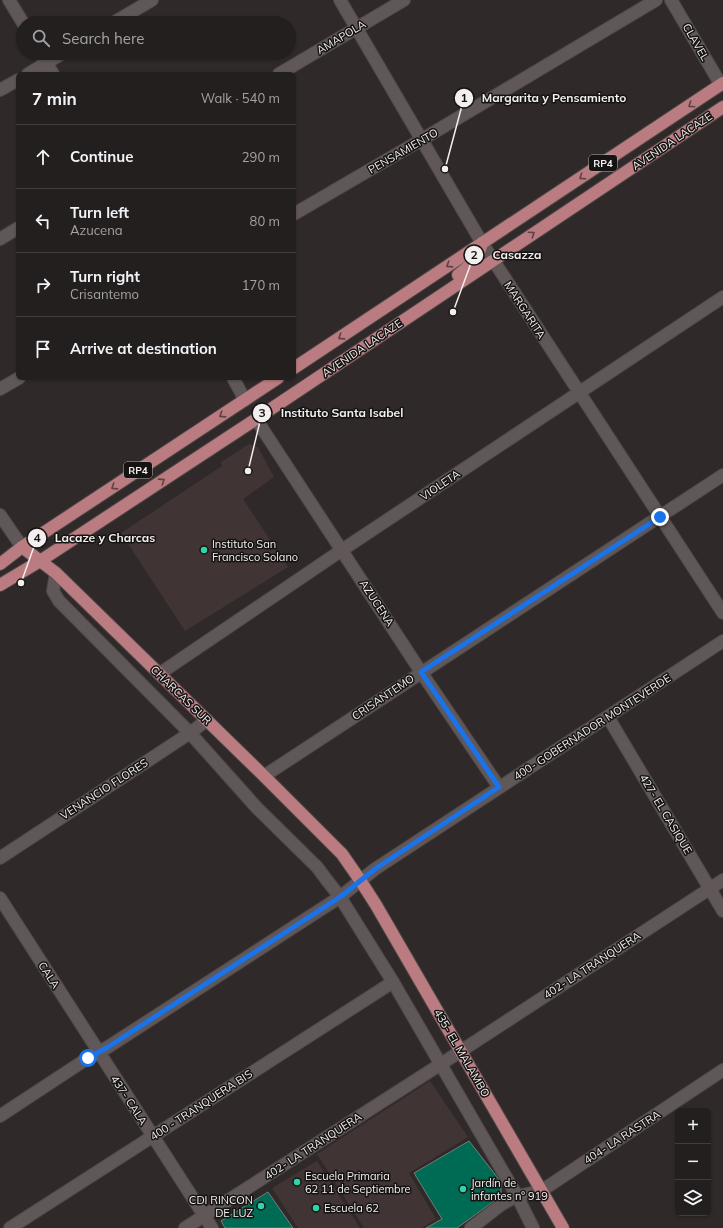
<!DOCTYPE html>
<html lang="en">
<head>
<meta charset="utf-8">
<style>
  :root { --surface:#241f1f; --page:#2c2728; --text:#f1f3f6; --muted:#a3a2a4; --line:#413d3d }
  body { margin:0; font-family:Mulish,sans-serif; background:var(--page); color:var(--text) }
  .controls { position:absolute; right:12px; bottom:12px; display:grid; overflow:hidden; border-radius:6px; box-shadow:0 1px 3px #0004 }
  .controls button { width:36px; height:36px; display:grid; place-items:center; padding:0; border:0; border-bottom:1px solid var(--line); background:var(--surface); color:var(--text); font:20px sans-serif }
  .stop { position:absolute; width:12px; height:12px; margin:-9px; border:3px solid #1a73e8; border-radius:50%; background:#fff }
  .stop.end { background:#1a73e8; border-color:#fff; box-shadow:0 1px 4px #0008 }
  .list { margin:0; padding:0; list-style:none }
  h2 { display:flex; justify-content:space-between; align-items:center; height:52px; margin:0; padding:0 16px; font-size:17px }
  h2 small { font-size:13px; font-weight:400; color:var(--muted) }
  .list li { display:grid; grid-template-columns:26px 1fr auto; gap:12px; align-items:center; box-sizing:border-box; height:64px; padding:0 16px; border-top:1px solid var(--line) }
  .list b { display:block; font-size:15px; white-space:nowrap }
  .list p { margin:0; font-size:13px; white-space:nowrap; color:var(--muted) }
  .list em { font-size:13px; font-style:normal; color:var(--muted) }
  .icon { flex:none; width:22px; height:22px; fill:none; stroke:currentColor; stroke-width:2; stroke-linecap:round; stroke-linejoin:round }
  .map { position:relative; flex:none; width:723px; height:1228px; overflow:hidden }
  .search { position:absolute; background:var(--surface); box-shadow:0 1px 3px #0004; left:16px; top:16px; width:280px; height:44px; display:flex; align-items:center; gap:10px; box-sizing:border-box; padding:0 14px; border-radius:22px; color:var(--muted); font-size:15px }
  .panel { position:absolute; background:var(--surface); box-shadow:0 1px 3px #0004; left:16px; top:72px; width:280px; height:308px; border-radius:6px }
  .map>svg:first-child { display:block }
  .built { fill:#413434 }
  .building { fill:#006b54; stroke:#757d79 }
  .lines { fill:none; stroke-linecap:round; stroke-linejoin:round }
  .minor-casing { stroke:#4d4747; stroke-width:14 }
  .major-casing { stroke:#4d4747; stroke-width:14 }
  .minor { stroke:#5f5758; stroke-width:12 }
  .major { stroke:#ba7c80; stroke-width:12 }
  .oneway { stroke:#604244 }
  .route { stroke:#1a73e8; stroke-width:5 }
  .poi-dot { fill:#2ed4aa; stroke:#161313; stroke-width:1.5 }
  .labels { text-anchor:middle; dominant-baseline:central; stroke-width:3; stroke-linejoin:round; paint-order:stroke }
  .shield { fill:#161313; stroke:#b1adad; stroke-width:1 }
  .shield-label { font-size:10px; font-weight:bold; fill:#f3efef }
  .street-label { font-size:11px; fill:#f3efef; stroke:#161313 }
  .poi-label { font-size:11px; fill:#f3efef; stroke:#161313; text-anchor:start }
  .leader { fill:none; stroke:#f3efef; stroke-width:1.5 }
  .callout-dot { fill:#f3efef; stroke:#161313; stroke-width:1.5 }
  .mark-label { font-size:12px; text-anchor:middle; font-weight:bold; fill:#111 }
  .callout-label { font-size:12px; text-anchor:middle; font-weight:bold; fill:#f3efef; stroke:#161313; stroke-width:3; stroke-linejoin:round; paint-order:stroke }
</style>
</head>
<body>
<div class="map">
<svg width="723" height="1228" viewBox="0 0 723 1228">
  <rect width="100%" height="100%" fill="#302929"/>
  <g class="built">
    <polygon points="249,444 258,447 274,477 243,499 288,567 185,631 121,533 222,466 221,462"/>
    <polygon points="430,1081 468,1137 409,1173 436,1219 422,1228 364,1228 317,1154"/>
    <polygon points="317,1161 360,1228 298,1228 272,1188"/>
  </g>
  <g class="building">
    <polygon points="469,1141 498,1178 501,1184 501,1196 457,1228 426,1228 442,1219 414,1173"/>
    <polygon points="268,1192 293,1228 225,1228 221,1221"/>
  </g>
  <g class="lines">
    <defs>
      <g id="minor">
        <polyline points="9,0 23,23"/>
        <polyline points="340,0 482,243 723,613"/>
        <polyline points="671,0 721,85"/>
        <polyline points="113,23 152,0"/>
        <polyline points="40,53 53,74"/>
        <polyline points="28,74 63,53"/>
        <polyline points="279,74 404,0"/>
        <polyline points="0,90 18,80"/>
        <polyline points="294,214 421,140 656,0"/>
        <polyline points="0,239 18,228"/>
        <polyline points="233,378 245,400"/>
        <polyline points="0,389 19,378"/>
        <polyline points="256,419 421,672 499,787"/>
        <polyline points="0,515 22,547"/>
        <polyline points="56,573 53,591 59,601 190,733 257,808 317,867 326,879 340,897 393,982 517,1196 533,1228"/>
        <polyline points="159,674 342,550 723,297"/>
        <polyline points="608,717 723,911"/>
        <polyline points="264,776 723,475"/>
        <polyline points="0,858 190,733 207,720"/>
        <polyline points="0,898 212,1228"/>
        <polyline points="0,1116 88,1058 108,1047 340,897 375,869 723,641"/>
        <polyline points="10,1228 393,982"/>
        <polyline points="185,1228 441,1064 723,880"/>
        <polyline points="471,1228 502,1204 517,1196 541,1191 723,1070"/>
      </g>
      <g id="major">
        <path d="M 458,275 C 471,265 478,259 482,243"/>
        <polyline points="294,368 723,83"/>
        <polyline points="22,547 56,573 264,776 342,854 360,880 376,905 563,1228"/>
        <polyline points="0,564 22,547 278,378"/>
        <polyline points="0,585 40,561 256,419 723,107"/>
      </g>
    </defs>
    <use href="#minor" class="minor-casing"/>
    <use href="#major" class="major-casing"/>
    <use href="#minor" class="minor"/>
    <use href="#major" class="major"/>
  </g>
  <defs><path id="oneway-chevron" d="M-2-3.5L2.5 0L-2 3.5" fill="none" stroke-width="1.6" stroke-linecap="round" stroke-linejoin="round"/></defs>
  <g class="oneway">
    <use href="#oneway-chevron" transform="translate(691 105) rotate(146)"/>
    <use href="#oneway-chevron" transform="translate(582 177) rotate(146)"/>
    <use href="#oneway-chevron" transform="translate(532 234) rotate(-34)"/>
    <use href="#oneway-chevron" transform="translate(449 265) rotate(147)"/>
    <use href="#oneway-chevron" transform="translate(341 337) rotate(147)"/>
    <use href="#oneway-chevron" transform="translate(222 415) rotate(147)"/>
    <use href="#oneway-chevron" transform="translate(162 481) rotate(-33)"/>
    <use href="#oneway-chevron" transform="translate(114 487) rotate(147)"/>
  </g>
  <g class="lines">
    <polyline class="route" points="88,1058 108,1047 340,897 375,869 499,787 421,672 660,517"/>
  </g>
  <g class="poi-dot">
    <circle cx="204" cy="550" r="4"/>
    <circle cx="297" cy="1182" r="4"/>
    <circle cx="463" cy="1189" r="4"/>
    <circle cx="261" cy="1206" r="4"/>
    <circle cx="316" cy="1208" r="4"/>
  </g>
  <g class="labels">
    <g class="shield">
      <rect x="589" y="155" width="28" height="16" rx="3"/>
      <rect x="124" y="462" width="28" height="16" rx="3"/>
    </g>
    <g class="shield-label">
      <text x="603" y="163">RP4</text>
      <text x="138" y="470">RP4</text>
    </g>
    <g class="street-label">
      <text transform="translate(341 37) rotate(-31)">AMAPOLA</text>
      <text transform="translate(696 42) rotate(60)">CLAVEL</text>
      <text transform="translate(672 141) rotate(-34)">AVENIDA LACAZE</text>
      <text transform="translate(403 151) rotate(-30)">PENSAMIENTO</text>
      <text transform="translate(525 310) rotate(57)">MARGARITA</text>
      <text transform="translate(362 348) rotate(-34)">AVENIDA LACAZE</text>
      <text transform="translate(440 485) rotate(-34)">VIOLETA</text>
      <text transform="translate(377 603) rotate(57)">AZUCENA</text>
      <text transform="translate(181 695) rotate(44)">CHARCAS SUR</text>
      <text transform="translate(383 697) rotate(-34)">CRISANTEMO</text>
      <text transform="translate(592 727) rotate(-33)">400- GOBERNADOR MONTEVERDE</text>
      <text transform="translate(104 789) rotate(-33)">VENANCIO FLORES</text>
      <text transform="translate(666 814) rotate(59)">427- EL CASIQUE</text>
      <text transform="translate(592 965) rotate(-33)">402- LA TRANQUERA</text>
      <text transform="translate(49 975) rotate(57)">CALA</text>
      <text transform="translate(462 1053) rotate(60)">435- EL MALAMBO</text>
      <text transform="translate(129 1100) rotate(57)">437- CALA</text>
      <text transform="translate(201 1105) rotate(-33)">400 - TRANQUERA BIS</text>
      <text transform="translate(622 1137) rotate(-33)">404- LA RASTRA</text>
      <text transform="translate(313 1146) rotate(-33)">402- LA TRANQUERA</text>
    </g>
    <g class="poi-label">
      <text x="212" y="544">Instituto San<tspan x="212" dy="13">Francisco Solano</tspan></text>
      <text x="305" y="1176">Escuela Primaria<tspan x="305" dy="13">62 11 de Septiembre</tspan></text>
      <text x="471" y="1183">Jardín de<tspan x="471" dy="13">infantes n° 919</tspan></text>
      <text x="253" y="1200" text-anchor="end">CDI RINCON<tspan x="253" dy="13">DE LUZ</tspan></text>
      <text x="324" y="1208">Escuela 62</text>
    </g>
  </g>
  <path class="leader" d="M445 169L464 98M453 312L474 255M248 471L262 413M21 583L37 538"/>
  <g class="callout-dot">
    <circle cx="445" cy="169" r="4"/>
    <circle cx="453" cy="312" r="4"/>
    <circle cx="248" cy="471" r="4"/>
    <circle cx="21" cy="583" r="4"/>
    <circle cx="464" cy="98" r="10"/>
    <circle cx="474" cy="255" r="10"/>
    <circle cx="262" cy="413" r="10"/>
    <circle cx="37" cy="538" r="10"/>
  </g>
  <g class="mark-label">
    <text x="464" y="102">1</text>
    <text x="474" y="259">2</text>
    <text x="262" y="417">3</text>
    <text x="37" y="542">4</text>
  </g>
  <g class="callout-label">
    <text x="554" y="102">Margarita y Pensamiento</text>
    <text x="517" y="259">Casazza</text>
    <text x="342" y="417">Instituto Santa Isabel</text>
    <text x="105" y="542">Lacaze y Charcas</text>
  </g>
</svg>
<div class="controls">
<button>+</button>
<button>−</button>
<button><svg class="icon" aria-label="layers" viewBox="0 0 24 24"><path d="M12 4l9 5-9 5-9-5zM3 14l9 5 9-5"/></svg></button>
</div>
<div class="stop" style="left:88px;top:1058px"></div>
<div class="stop end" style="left:660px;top:517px"></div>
<div class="search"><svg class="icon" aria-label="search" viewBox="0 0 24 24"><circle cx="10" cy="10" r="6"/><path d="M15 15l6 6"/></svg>Search here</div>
<section class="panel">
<h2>7 min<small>Walk · 540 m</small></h2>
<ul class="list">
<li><svg class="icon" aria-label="ahead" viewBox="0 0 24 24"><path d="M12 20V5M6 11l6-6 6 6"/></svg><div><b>Continue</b></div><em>290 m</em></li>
<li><svg class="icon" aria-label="left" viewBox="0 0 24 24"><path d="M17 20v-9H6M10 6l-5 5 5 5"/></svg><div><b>Turn left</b><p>Azucena</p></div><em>80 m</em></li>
<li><svg class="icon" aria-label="right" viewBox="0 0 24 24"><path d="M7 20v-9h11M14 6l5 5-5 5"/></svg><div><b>Turn right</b><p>Crisantemo</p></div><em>170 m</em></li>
<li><svg class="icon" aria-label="arrive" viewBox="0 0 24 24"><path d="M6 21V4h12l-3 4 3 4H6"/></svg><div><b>Arrive at destination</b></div></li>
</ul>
</section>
</div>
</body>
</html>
